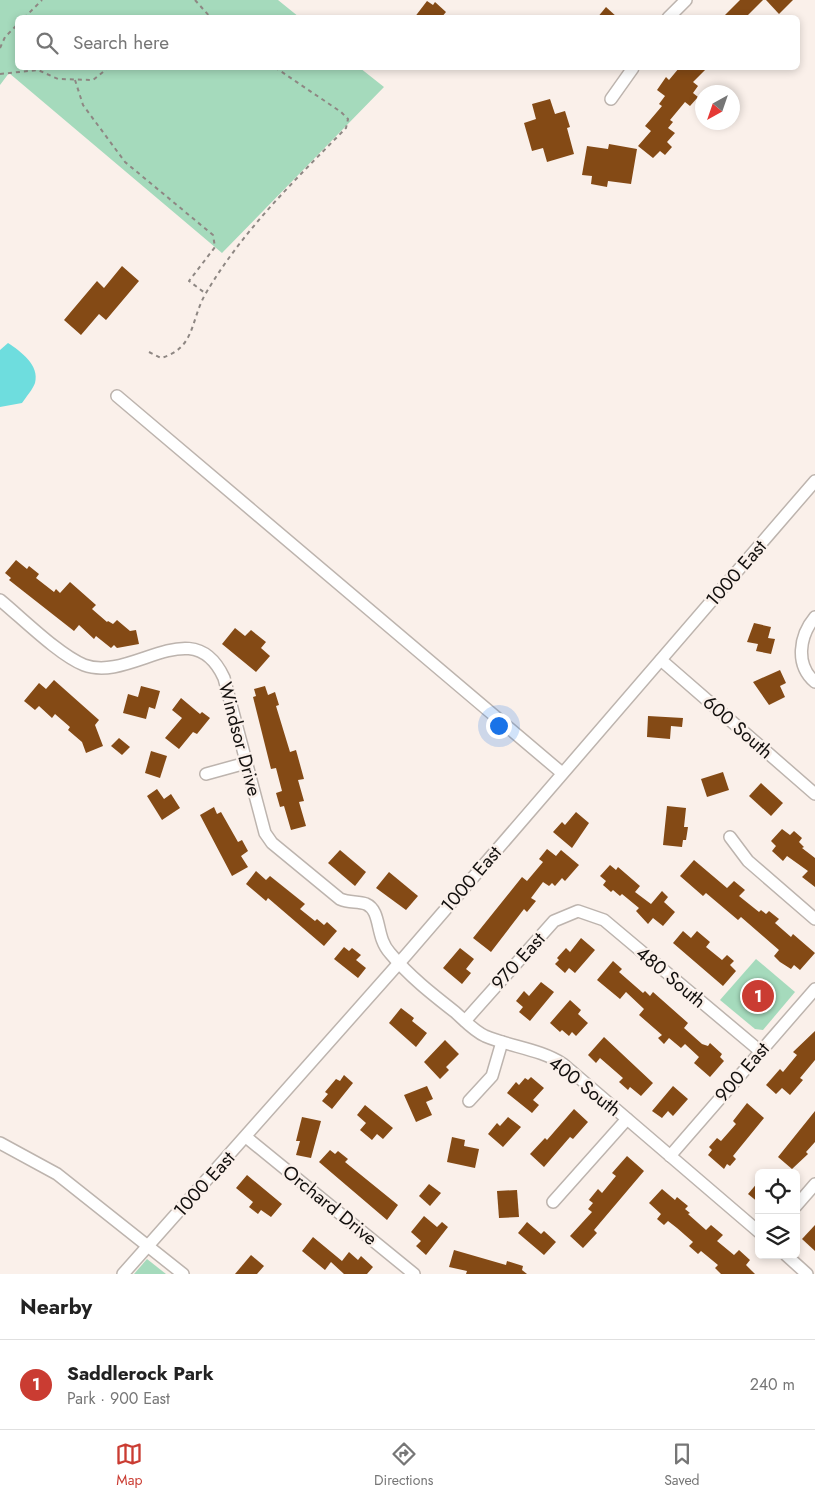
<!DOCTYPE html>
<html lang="en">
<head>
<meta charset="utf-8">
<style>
  :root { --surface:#fff; --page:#f6f6f6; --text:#222; --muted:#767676; --line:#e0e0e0; --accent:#ca3c32 }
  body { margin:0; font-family:Jost,sans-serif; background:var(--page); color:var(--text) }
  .controls { position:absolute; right:15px; bottom:15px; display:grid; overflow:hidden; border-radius:8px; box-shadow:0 2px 8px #0003 }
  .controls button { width:45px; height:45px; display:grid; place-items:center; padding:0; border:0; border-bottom:1px solid var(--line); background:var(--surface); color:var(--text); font:25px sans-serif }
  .compass { position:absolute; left:695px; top:85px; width:45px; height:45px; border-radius:50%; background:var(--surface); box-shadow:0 2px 8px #0003; rotate:220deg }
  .you { position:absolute; left:498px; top:725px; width:18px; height:18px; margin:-12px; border:4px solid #fff; border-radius:50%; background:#1a73e8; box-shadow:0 0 0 8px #1a73e833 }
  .badge { display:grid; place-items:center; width:32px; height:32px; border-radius:50%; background:var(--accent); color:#fff; font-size:16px; font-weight:700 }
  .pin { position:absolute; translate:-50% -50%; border:2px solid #fff; box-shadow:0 1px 5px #0006 }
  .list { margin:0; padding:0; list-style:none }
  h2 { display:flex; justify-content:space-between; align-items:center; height:65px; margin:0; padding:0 20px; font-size:21px }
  h2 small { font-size:16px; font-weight:400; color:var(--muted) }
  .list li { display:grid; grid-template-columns:32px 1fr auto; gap:15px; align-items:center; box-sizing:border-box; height:90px; padding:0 20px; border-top:1px solid var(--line) }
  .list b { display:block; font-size:19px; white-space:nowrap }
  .list p { margin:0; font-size:16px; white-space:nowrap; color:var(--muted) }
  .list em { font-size:16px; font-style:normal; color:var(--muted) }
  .icon { flex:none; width:28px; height:28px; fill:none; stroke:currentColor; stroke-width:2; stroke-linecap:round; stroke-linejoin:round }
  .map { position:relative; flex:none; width:815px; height:1274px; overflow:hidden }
  .search { position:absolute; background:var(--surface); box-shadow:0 2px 8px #0003; left:15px; right:15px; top:15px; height:55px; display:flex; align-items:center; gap:12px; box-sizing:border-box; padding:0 18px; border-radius:8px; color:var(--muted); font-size:19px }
  .sheet { height:155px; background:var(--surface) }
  nav { display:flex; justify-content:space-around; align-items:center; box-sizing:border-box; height:70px; border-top:1px solid var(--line); background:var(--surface); font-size:14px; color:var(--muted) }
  nav a { display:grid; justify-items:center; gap:2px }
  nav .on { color:var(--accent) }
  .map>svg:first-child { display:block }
  .green { fill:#a5dabc }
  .water { fill:#6eddde }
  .building { fill:#844a15 }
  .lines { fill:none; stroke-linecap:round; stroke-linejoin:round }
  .minor-casing { stroke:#bdb4ae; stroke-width:14 }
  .path { stroke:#8e8783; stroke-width:2; stroke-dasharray:4 4; stroke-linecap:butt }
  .minor { stroke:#fff; stroke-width:11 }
  .labels { text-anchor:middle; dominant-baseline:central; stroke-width:5; stroke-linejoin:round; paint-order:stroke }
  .street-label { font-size:19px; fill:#120f0d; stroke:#faf0ea }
</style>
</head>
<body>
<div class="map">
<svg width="815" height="1274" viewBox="0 0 815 1274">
  <rect width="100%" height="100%" fill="#faf0ea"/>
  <g class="green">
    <polygon points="0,0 278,0 299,17 18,18 18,68 360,68 384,87 222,253 9,73 0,85"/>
    <polygon points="756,959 795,992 763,1030 755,1029 720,1000"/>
    <polygon points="147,1259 166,1274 134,1274"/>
  </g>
  <path class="water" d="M 8,343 C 20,351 40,365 35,383 C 33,389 26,397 22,403 L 0,407 L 0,350 Z"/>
  <g class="building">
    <polygon points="740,0 763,0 745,18 722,18"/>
    <polygon points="766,0 793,0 779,14"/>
    <polygon points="427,1 433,5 435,2 446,12 441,18 414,18"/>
    <polygon points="606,7 618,18 597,18"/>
    <polygon points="679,68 707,68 693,82 698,86 693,93 698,97 690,106 685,102 670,120 673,122 668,128 675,133 667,142 672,147 665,155 660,151 653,158 638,146 651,131 645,126 662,106 659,104 665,96 657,90 666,77 669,80"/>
    <polygon points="550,99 555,114 565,111 570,127 567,128 574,154 547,162 543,148 532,151 524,123 536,119 532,104"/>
    <polygon points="609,144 637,149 631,184 608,181 607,187 591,184 592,176 582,175 587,146 608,149"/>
    <polygon points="122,266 139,281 106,320 99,314 81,335 64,320 97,281 104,288"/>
    <polygon points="16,560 27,569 29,566 39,574 36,578 54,592 56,589 60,593 70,582 96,605 92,609 107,622 108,621 113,624 117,620 130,631 136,630 139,644 117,648 114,645 111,648 96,636 94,639 79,625 74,631 9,580 11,578 5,573"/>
    <polygon points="754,623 771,627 768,638 775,639 771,654 756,651 758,644 747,642"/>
    <polygon points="235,628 245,636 251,630 266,642 261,648 270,656 256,672 222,644"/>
    <polygon points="780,670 786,683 780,686 785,697 769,705 753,682"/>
    <polygon points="54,680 99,720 95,725 103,746 86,753 82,742 68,730 70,727 55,714 52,718 39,706 35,710 24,701 39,683 46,689"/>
    <polygon points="141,686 160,691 155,709 149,707 146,719 123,713 128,694 138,697"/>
    <polygon points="265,686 268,695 275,692 279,705 276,706 290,752 296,750 304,779 298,780 304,801 299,802 306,826 291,830 284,806 280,807 276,793 282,791 276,768 271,769 253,697 256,696 254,689"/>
    <polygon points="181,698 200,714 202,712 210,718 197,734 193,732 179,749 165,738 182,718 172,710"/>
    <polygon points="648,716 683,718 682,727 671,726 670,739 647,737"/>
    <polygon points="119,738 130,747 122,755 111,746"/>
    <polygon points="151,751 167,756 160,778 145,773"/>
    <polygon points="723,772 729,790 707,797 701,779"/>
    <polygon points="761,783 783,803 771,816 749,796"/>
    <polygon points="157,789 164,799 171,794 180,808 162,820 147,796"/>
    <polygon points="667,806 686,808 684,827 688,827 686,840 683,840 682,847 663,845"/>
    <polygon points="214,807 217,814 221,812 238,842 242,840 248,851 241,856 248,867 232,876 200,815"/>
    <polygon points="576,812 589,823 572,848 553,832 562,822 565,825"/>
    <polygon points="782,829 790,835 794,831 802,838 799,842 804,847 802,848 815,858 815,887 802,877 808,871 787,856 783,861 772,851 776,846 771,841"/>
    <polygon points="547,849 556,856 561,850 579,865 565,881 562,878 555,886 552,883 549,886 543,882 531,898 536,901 527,912 524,909 491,952 473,938 522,877 527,881 543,862 539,859"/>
    <polygon points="340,850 366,872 355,886 328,863"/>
    <polygon points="694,860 727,888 734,881 745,890 739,896 759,912 761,910 766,914 769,911 779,919 775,923 791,937 793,934 815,953 800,970 794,965 791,969 780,962 774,956 779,950 741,917 738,920 706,893 703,896 680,876"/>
    <polygon points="610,865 616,870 618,867 640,886 635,892 651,904 662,891 668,897 664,902 675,912 663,926 653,918 648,924 636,911 639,908 622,894 620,896 613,890 611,892 603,885 606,881 600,876"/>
    <polygon points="256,871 266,880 270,876 305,904 300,909 315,921 317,919 324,925 327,922 337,931 324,946 268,898 266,901 246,884"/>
    <polygon points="389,872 418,896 406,910 376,888"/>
    <polygon points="683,931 691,938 697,931 710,942 706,947 722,960 727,955 734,961 730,965 736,971 723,986 673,943"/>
    <polygon points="581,938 595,950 575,973 569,968 565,973 555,964 559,960 557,958 566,948 570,952"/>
    <polygon points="344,947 349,951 352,948 361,955 356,960 366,968 358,978 334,959"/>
    <polygon points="460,948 474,959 466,969 471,973 462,984 443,968"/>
    <polygon points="613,961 622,969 619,972 643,993 645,991 650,996 653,992 688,1023 684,1028 702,1044 708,1046 710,1043 722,1054 720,1057 724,1061 710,1077 694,1063 699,1057 685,1044 681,1048 669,1038 664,1044 658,1038 662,1035 639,1015 644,1009 626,992 620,999 597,980"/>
    <polygon points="541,982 554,992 530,1021 519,1012 523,1007 516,1001 524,991 529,996"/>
    <polygon points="570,1000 581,1010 578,1014 588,1023 576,1036 572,1032 569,1036 562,1030 560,1032 550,1023"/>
    <polygon points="401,1008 414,1018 412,1021 427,1033 416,1047 389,1023"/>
    <polygon points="815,1031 815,1060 800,1078 803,1080 790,1095 782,1088 776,1094 766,1085 780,1069 783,1072 797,1055 793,1052"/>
    <polygon points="604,1037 653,1083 641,1096 630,1087 628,1090 619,1082 623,1078 600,1058 596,1063 588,1055"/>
    <polygon points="445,1040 459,1054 446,1067 449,1070 440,1079 424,1062"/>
    <polygon points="344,1075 353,1083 332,1109 322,1101 328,1094 325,1092 336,1079 340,1081"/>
    <polygon points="531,1077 544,1088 533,1100 539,1105 532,1113 507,1093 516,1082 519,1085 525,1078 528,1080"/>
    <polygon points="427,1086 433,1099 426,1102 432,1115 416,1122 404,1095"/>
    <polygon points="673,1086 688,1099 673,1116 668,1111 662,1118 652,1111"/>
    <polygon points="747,1103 764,1118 733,1156 736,1159 730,1166 727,1164 724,1169 708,1155 712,1150 709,1147 717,1138 721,1141 736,1124 733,1121"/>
    <polygon points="365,1105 393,1128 383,1139 377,1134 372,1140 360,1130 366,1123 357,1115"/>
    <polygon points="574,1109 588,1122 573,1139 570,1137 544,1167 530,1154 545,1138 547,1140"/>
    <polygon points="815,1111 815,1142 806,1152 808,1154 792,1169 778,1157"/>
    <polygon points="302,1117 321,1121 311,1158 296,1155 300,1141 296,1141"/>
    <polygon points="508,1117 521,1127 503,1147 488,1134 497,1123 500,1126"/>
    <polygon points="452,1137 465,1140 464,1146 479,1149 475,1168 447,1162"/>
    <polygon points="330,1150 335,1154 338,1151 348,1159 345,1162 398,1205 387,1220 319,1162"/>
    <polygon points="627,1156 644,1171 594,1230 597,1233 583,1248 570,1236 592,1212 588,1209 593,1203 589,1200 598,1189 602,1193 616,1176 612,1173"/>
    <polygon points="247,1175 282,1204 271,1217 261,1210 258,1214 249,1207 253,1202 236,1188"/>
    <polygon points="759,1181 759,1203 748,1194"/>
    <polygon points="429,1184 441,1193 430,1206 419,1196"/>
    <polygon points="662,1189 675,1200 677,1197 688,1206 685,1209 690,1213 688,1214 706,1230 711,1225 723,1235 717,1241 734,1255 739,1250 750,1260 746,1265 755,1274 721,1274 715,1268 718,1265 701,1251 698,1254 689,1246 693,1242 677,1228 668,1221 664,1225 657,1219 661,1214 649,1203"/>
    <polygon points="517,1190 519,1217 499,1218 497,1191"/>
    <polygon points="424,1216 437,1227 442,1222 448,1227 426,1255 416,1246 421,1241 411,1232"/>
    <polygon points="527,1222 541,1234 544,1231 556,1242 544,1255 518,1233"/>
    <polygon points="815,1225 815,1251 802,1239"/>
    <polygon points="313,1237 342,1261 349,1252 358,1260 361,1256 373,1267 367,1274 344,1274 331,1262 325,1270 302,1251"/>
    <polygon points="454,1250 506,1265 507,1261 523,1266 522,1270 527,1274 466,1274 467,1271 449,1267"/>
    <polygon points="251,1255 264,1266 257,1274 235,1274"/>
  </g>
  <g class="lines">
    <defs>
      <g id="minor">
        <polyline points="668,18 686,0"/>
        <polyline points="611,99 633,68"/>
        <polyline points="117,396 562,773"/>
        <path d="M 0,600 C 22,618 59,655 84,665 C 132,683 193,610 224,678 L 265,833 L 272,843 L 340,899 C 349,903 358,901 366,904 C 382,911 375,937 390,953 C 409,976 432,994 455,1012 C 464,1020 474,1031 485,1036 C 511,1047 540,1049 563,1064 L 759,1232"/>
        <path d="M 815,617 C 799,636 795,665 815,682"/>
        <polyline points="661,660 815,794"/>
        <polyline points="206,774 246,763"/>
        <polyline points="730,837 748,861 815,919"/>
        <polyline points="465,1021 554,921 578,911 604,920 760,1051"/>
        <polyline points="469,1101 492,1076 502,1042"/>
        <polyline points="246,1137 414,1274"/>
        <polyline points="0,1143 57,1174 183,1274"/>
        <polyline points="670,1156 815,989"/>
        <polyline points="553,1202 627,1119"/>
        <polyline points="796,1206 815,1184"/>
        <polyline points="786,1255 807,1274"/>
        <polyline points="123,1274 407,954 815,481"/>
      </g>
    </defs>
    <use href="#minor" class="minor-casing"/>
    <g class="path">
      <polyline points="195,0 211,18"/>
      <polyline points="24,18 42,0"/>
      <polyline points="0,48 5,37 18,24"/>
      <polyline points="0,74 38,70 58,79 93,80 108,68"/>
      <polyline points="75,80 83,105 125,162 213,235 215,247 189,281 205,293"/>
      <path d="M 149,352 L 161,358 C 196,348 190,320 206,293 C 243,230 296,179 346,128 L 348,119 L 341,112 L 276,68"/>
    </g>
    <use href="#minor" class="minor"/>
  </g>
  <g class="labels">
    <g class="street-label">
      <text transform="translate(736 573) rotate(-49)">1000 East</text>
      <text transform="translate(738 727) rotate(41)">600 South</text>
      <text transform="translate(240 739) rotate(75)">Windsor Drive</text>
      <text transform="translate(471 879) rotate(-49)">1000 East</text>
      <text transform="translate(518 961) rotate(-48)">970 East</text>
      <text transform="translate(671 977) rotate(40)">480 South</text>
      <text transform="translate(742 1072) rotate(-49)">900 East</text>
      <text transform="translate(585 1086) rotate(38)">400 South</text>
      <text transform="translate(204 1184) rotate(-48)">1000 East</text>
      <text transform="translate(330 1205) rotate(39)">Orchard Drive</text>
    </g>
  </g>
</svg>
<div class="controls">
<button><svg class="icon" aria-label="locate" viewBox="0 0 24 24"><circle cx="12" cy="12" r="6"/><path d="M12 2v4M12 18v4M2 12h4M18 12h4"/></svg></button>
<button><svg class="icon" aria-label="layers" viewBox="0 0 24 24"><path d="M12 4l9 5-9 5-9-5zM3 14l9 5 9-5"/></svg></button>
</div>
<svg class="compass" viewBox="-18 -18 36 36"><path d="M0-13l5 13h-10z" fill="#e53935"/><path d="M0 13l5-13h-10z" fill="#767676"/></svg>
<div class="you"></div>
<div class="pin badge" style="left:758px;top:996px">1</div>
<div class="search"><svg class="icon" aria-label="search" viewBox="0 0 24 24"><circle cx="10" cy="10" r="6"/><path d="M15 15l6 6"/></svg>Search here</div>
</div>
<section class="sheet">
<h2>Nearby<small></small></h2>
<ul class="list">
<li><span class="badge">1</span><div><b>Saddlerock Park</b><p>Park · 900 East</p></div><em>240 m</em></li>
</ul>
</section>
<nav>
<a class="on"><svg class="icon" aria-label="map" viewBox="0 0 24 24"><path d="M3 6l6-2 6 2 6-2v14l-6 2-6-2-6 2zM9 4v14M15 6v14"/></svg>Map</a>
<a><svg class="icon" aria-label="directions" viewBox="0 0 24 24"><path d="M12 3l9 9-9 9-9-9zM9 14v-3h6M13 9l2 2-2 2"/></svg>Directions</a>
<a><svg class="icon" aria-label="saved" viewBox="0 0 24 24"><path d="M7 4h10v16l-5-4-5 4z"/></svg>Saved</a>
</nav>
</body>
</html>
